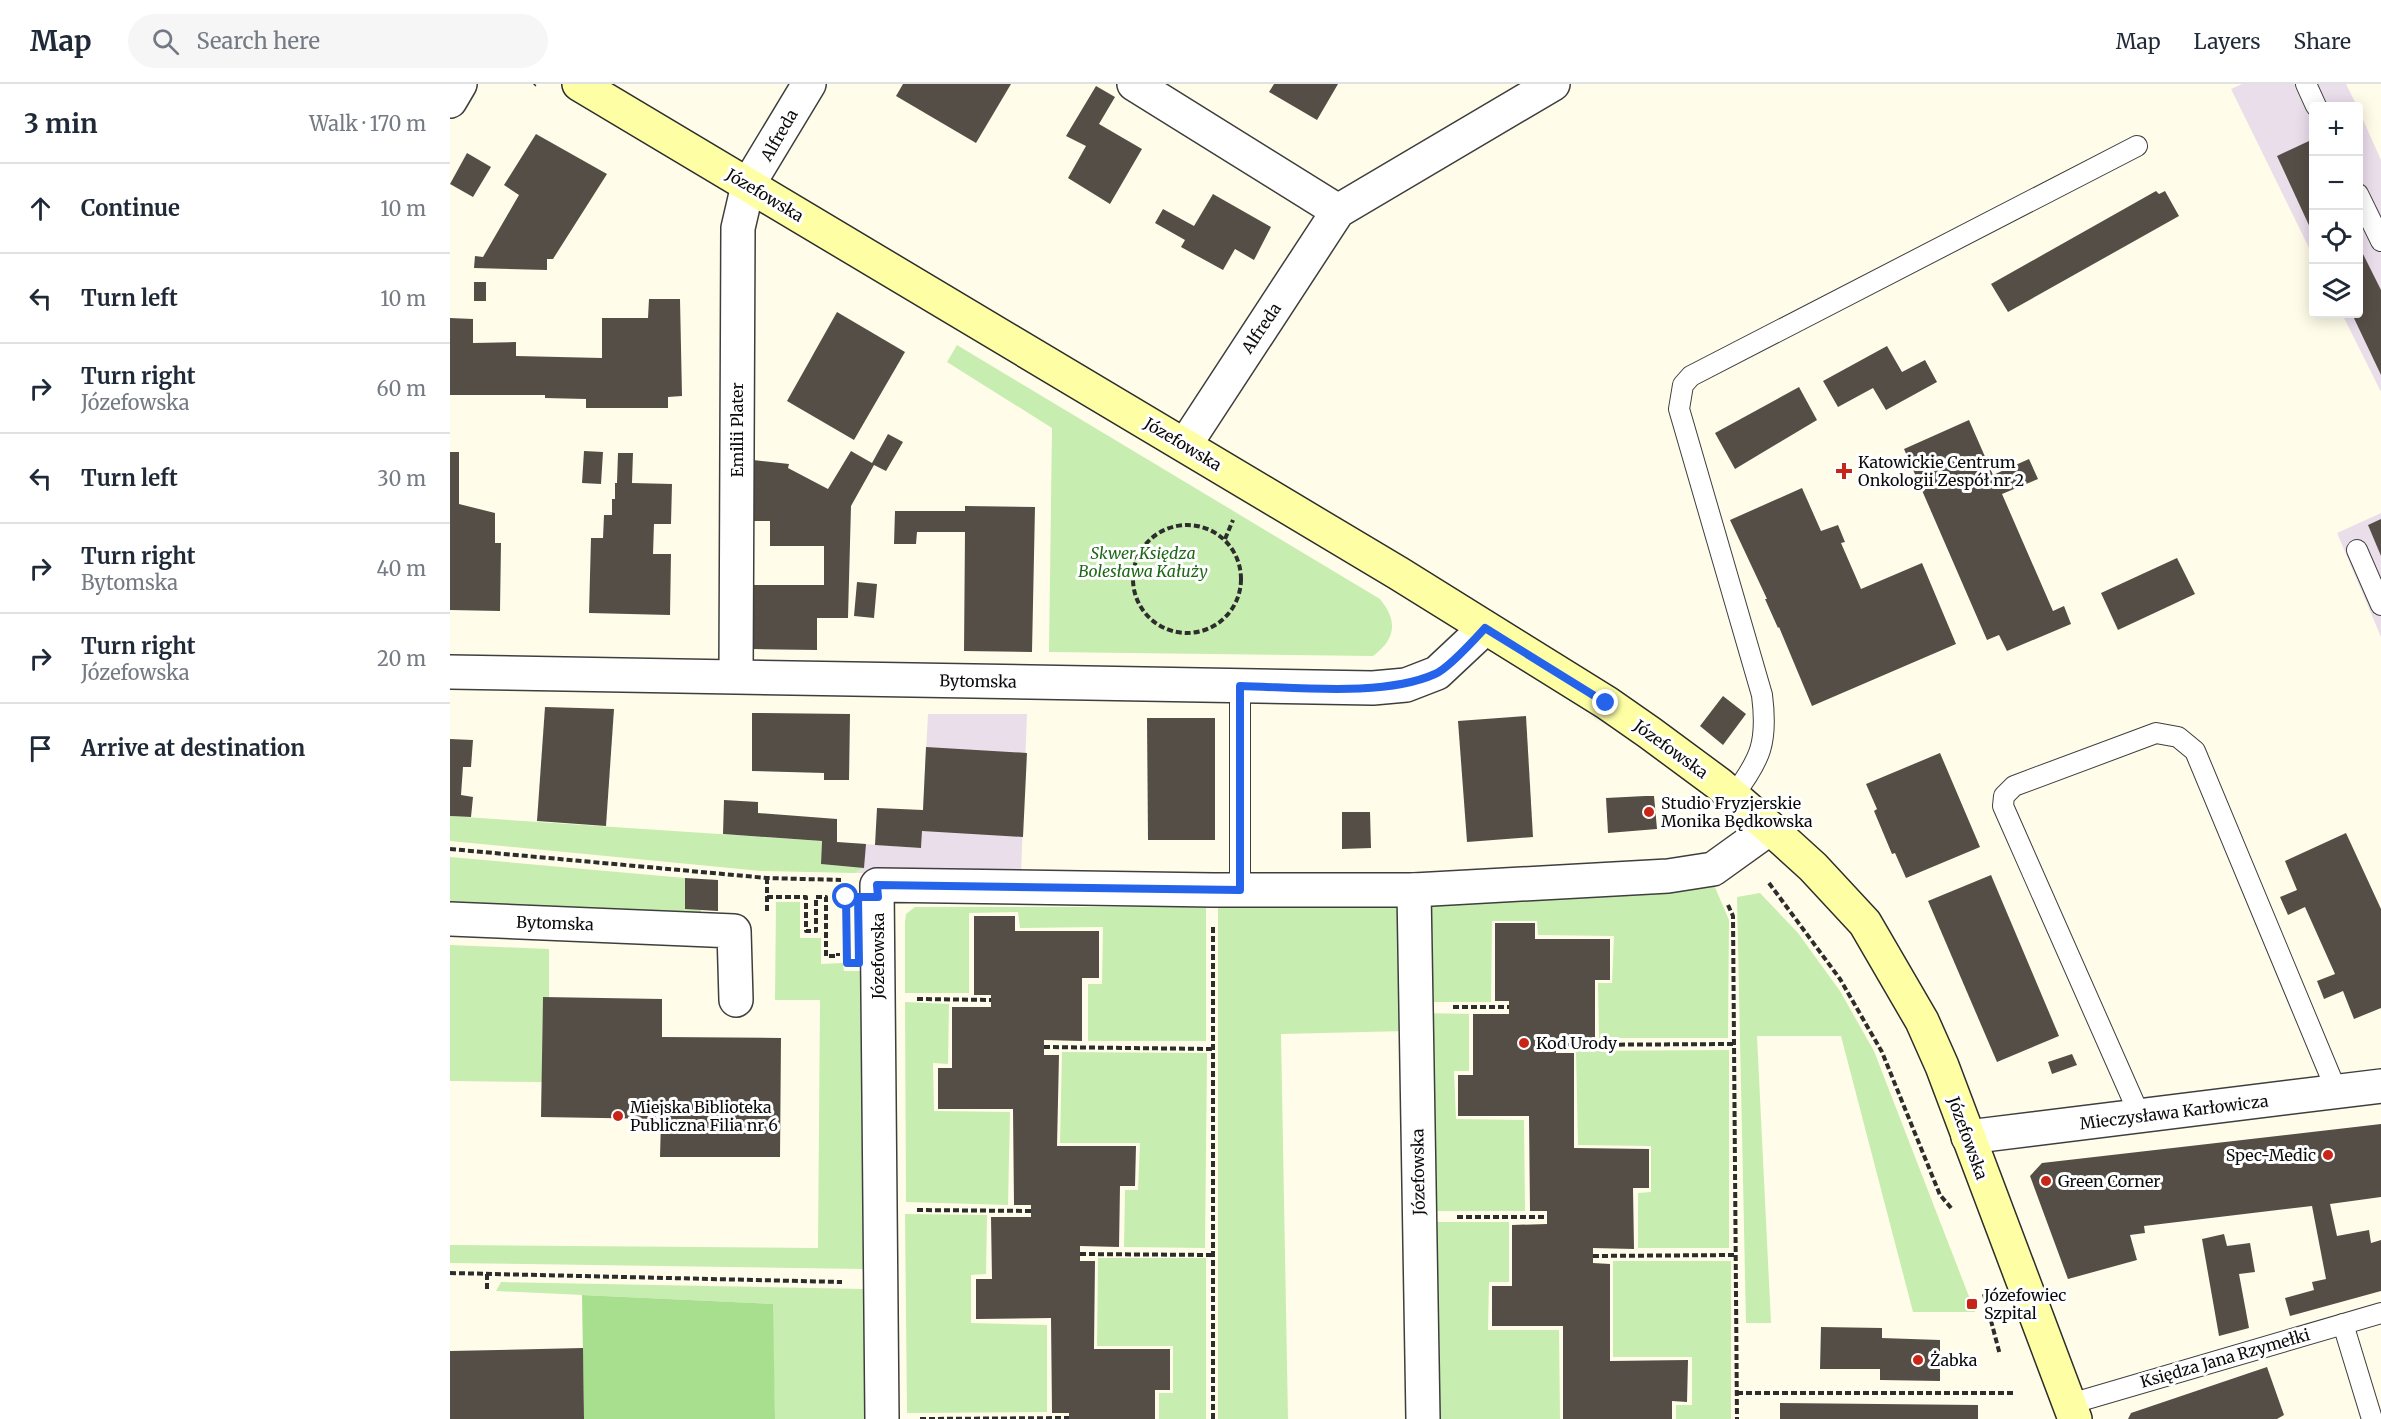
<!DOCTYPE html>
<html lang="en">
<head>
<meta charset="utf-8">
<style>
  :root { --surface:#fff; --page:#f6f6f7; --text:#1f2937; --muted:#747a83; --line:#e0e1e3 }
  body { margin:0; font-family:Merriweather,serif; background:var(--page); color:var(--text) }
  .controls { position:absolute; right:18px; top:18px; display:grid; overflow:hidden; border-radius:6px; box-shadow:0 3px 15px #0003 }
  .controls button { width:54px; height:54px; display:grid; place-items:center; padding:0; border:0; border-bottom:2px solid var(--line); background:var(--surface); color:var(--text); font:30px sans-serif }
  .stop { position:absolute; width:18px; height:18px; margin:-14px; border:4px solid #2563eb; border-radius:50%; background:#fff }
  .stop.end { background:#2563eb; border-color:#fff; box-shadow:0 2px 6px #0008 }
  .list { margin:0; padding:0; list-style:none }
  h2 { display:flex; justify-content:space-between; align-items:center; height:78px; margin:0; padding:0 24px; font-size:26px }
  h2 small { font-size:20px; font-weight:400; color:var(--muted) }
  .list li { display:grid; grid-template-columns:39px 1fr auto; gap:18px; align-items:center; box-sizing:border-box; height:90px; padding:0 24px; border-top:2px solid var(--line) }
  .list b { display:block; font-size:22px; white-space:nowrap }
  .list p { margin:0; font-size:20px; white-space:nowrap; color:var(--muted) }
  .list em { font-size:20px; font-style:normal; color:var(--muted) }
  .icon { flex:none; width:33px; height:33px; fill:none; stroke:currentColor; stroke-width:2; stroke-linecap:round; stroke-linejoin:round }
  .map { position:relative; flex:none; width:1931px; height:1335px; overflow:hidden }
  header { display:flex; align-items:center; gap:36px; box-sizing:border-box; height:84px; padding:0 30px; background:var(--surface); border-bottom:2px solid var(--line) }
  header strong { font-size:28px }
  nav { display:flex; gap:33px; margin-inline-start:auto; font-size:21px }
  .search { width:420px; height:54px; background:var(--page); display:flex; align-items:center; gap:15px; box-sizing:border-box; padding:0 21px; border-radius:33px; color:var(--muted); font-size:22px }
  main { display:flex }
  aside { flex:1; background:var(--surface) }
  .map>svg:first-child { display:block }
  .industrial { fill:#ebdeeb }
  .green { fill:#c8edb0 }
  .forest { fill:#a8df8e }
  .building { fill:#554e47 }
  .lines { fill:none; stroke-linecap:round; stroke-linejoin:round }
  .lane-casing { stroke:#3e3e3e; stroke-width:22 }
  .street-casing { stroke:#3e3e3e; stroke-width:36 }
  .secondary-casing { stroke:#2d2d2d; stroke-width:36 }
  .path { stroke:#2d2d2d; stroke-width:4; stroke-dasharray:6 3; stroke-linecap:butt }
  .lane { stroke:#fff; stroke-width:20 }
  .street { stroke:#fff; stroke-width:33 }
  .secondary { stroke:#feffa4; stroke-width:33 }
  .route { stroke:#2563eb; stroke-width:8 }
  .poi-dot { fill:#c72517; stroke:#fff; stroke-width:2 }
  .labels { text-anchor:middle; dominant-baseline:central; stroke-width:6; stroke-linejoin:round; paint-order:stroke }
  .street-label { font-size:16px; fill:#0b0b0b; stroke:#fff }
  .poi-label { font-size:16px; fill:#0b0b0b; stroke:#fff; text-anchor:start }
  .park-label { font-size:16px; font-style:italic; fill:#1d6816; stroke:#fff }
</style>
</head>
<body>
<header>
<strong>Map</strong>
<div class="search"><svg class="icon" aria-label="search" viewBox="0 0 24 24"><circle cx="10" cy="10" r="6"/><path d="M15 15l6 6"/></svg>Search here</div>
<nav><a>Map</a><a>Layers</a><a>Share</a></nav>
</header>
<main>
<aside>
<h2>3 min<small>Walk · 170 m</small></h2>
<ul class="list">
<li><svg class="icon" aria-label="ahead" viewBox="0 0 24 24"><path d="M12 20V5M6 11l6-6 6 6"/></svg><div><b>Continue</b></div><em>10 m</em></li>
<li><svg class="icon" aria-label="left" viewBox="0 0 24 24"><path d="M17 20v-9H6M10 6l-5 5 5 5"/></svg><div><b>Turn left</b></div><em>10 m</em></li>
<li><svg class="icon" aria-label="right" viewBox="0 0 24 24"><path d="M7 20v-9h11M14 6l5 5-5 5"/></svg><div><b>Turn right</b><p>Józefowska</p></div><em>60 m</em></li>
<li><svg class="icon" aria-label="left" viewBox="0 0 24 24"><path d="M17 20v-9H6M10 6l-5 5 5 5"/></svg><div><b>Turn left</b></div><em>30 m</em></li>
<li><svg class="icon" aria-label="right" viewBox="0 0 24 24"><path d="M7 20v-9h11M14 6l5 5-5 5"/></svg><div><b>Turn right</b><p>Bytomska</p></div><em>40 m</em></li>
<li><svg class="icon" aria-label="right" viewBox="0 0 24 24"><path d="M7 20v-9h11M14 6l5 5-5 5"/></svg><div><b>Turn right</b><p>Józefowska</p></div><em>20 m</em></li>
<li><svg class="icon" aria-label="arrive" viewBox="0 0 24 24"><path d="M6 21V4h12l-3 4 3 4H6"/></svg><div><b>Arrive at destination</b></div></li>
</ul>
</aside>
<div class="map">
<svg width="1931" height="1335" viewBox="0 0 1931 1335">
  <rect width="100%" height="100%" fill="#fffde9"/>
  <g class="industrial">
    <polygon points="1792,0 1896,0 1907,22 1864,22 1863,172 1781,5"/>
    <polygon points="1909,27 1931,76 1931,308 1892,230 1908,230"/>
    <polygon points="1931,429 1931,553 1887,449"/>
    <polygon points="478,630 577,630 571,791 405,789 413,785 371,780 372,757 471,764"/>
  </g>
  <g class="green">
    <path d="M 507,261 L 930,515 C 948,537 946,555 923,572 L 599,568 L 602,344 L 497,278 Z"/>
    <polygon points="0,732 372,757 371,780 414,784 405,789 311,787 0,757"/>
    <polygon points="0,773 235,794 235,824 251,826 251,832 0,822"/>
    <polygon points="1264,801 1279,836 1278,954 1149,954 1148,899 1162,899 1164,852 1088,851 1087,837 1042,837 1041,918 973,918 970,822"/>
    <polygon points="1310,809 1348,849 1390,907 1424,967 1525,1228 1463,1228 1391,952 1307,952 1321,1239 1296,1239 1287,813"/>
    <polygon points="326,818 350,818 350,854 371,854 371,880 393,879 394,887 414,887 414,1185 0,1179 0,1161 368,1164 370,916 325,916"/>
    <polygon points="957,821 957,947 831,950 838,1335 768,1335 768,823"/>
    <polygon points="465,823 756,823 756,957 638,957 638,900 652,900 653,843 570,844 568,828 519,829 519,909 455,909 455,838 456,830"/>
    <polygon points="0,861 99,865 99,913 93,914 92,998 0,997"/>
    <polygon points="455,918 499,920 498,980 483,979 484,1027 560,1028 558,1121 456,1118"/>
    <polygon points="972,929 1019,930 1019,987 1004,987 1006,1035 1074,1036 1075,1127 977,1127"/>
    <polygon points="1279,966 1279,1164 1188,1164 1188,1109 1201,1108 1201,1062 1128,1061 1126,967"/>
    <polygon points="612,968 757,969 755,1164 674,1163 675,1106 688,1106 690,1059 610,1059"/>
    <polygon points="455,1130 537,1131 536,1190 521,1191 521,1239 597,1241 597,1328 457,1329"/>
    <polygon points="976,1138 1059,1138 1059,1198 1039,1198 1038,1246 1109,1246 1110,1335 980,1335"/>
    <polygon points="648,1174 756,1174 756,1335 709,1335 709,1309 723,1309 723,1262 647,1262"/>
    <polygon points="1163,1177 1281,1177 1281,1335 1226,1335 1226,1321 1242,1321 1242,1273 1163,1273"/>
    <polygon points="51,1198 413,1205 416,1335 325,1335 322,1220 46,1207"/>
  </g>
  <polygon class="forest" points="132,1211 323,1220 325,1335 134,1335"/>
  <g class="building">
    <polygon points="453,0 561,0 526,59 446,12"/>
    <polygon points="824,0 888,0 867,36 819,8"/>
    <polygon points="646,2 665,13 649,40 692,65 660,120 618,94 636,62 616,52"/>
    <polygon points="86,50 157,90 103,175 97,175 97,186 24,184 25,172 33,173 69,111 54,101"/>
    <polygon points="1859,57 1863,66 1863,150 1827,72"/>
    <polygon points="17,69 41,83 23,113 0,100"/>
    <polygon points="1706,107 1709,110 1715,107 1729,132 1558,228 1541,200"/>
    <polygon points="763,110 821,143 804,176 785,165 773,186 731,163 735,156 705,139 713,125 744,142"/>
    <polygon points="1908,160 1931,206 1931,291 1902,230 1908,230"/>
    <rect x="24" y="198" width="12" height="19"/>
    <polygon points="199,215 230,215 232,312 218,313 218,324 136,324 136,315 95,314 95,311 0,311 0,234 23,235 23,259 66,258 66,272 152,274 152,234 198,234"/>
    <polygon points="387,228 455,268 404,356 337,317"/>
    <polygon points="1437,262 1452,288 1475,276 1487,298 1436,326 1423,304 1388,323 1373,297"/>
    <polygon points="1349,303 1367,336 1285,385 1265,349"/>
    <polygon points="1519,336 1543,391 1579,375 1588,395 1552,410 1603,527 1614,522 1621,540 1557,567 1549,551 1537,556 1454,365"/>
    <polygon points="438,350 453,358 436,387 424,381 401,422 398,534 367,534 367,566 303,565 304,501 374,501 374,462 320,462 320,437 303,437 303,376 339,380 338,384 378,405 401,367 422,379"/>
    <polygon points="134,367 153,368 151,400 132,399"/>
    <polygon points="0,368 9,368 9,420 45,429 45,459 51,459 50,527 0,526"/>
    <polygon points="168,369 183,369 182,399 222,400 221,440 204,440 203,470 221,470 220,531 139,529 141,454 153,454 154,431 162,431 162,415 165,415 165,399 167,399"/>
    <polygon points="1352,404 1371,447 1388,441 1395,458 1391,459 1411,505 1472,479 1506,560 1362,622 1329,543 1328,544 1315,515 1317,515 1280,436"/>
    <polygon points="515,422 585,423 582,568 514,567 515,448 467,448 466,460 444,460 445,427 515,427"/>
    <polygon points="1931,435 1931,472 1918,441"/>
    <polygon points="1727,474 1745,510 1668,546 1651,509"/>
    <polygon points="407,498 427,500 424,534 404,532"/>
    <polygon points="1273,612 1296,630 1273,661 1250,642"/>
    <polygon points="95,623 164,625 156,742 87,737"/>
    <polygon points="302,629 400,630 399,696 374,696 374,689 302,687"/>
    <polygon points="1076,632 1083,753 1017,758 1008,637"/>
    <polygon points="697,634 765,634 765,756 698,756"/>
    <polygon points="0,655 23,656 21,683 13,683 11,711 23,713 21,733 0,732"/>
    <polygon points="476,663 577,669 573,753 472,747 471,764 425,761 427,724 473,726"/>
    <polygon points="1490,669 1530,763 1456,794 1445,769 1442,770 1424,727 1427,725 1416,700"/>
    <polygon points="1195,712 1204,712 1207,745 1158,749 1156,714"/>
    <polygon points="274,716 308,718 308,729 387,735 387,758 416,760 414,784 371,780 372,757 273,750"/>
    <polygon points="892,728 920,728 921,764 892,765"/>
    <polygon points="1896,749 1931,825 1931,924 1904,935 1893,907 1874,915 1867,897 1885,890 1855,823 1838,831 1830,813 1847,806 1835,777"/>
    <polygon points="1541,791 1609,952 1547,978 1478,817"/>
    <polygon points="235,794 268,796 268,827 235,825"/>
    <polygon points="524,832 565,832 565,847 649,847 649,894 632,894 632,957 594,956 594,971 609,971 607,1062 686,1062 685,1102 670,1102 669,1163 630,1162 630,1177 645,1177 644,1265 720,1265 720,1306 705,1306 705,1335 619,1335 619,1329 602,1329 601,1234 526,1235 526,1195 542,1195 541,1133 581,1133 581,1121 564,1121 563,1025 488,1025 488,984 502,984 502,923 541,923 541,911 524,911"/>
    <polygon points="1045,839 1085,839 1085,855 1160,855 1160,896 1145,896 1145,956 1106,956 1106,969 1124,969 1124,1064 1199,1065 1199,1104 1183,1104 1184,1165 1143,1164 1143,1179 1160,1180 1160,1277 1238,1276 1237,1318 1222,1317 1222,1335 1113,1335 1113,1242 1042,1242 1042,1202 1062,1202 1062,1141 1097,1140 1097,1127 1080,1127 1079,1032 1008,1032 1008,991 1023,991 1023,930 1059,930 1059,917 1045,917"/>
    <polygon points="93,913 212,915 212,953 331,954 330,1073 210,1073 211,1035 91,1033"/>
    <polygon points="1622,970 1627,981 1602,990 1598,978"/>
    <polygon points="1931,1040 1931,1113 1880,1120 1887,1152 1919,1146 1921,1159 1931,1156 1931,1207 1840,1232 1835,1214 1864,1206 1862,1198 1876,1195 1862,1122 1694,1142 1695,1149 1680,1151 1687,1176 1618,1195 1580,1092 1592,1079"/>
    <polygon points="1774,1150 1777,1162 1800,1159 1805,1188 1789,1190 1799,1244 1769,1252 1752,1155"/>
    <polygon points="1371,1243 1432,1244 1432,1254 1490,1256 1490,1297 1430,1296 1430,1285 1370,1285"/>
    <polygon points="133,1264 134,1335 0,1335 0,1267"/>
    <polygon points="1817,1283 1834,1331 1827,1335 1678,1335 1681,1329"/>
    <polygon points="1330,1319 1528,1321 1528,1335 1330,1335"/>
  </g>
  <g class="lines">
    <defs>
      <g id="lane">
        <polyline points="1856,0 1866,22"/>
        <polyline points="1908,110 1931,157"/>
        <polyline points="1907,466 1931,521"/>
        <polyline points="790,602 790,806"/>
        <path d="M 1283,712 C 1311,675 1318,658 1312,611 L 1229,325 L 1233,301 L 1241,292 L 1687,62"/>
        <polyline points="1690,1032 1553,722 1554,712 1564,702 1706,649 1728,653 1745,667 1887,1008"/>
        <polyline points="1893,1240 1922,1335"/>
        <polyline points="1620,1320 1931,1229"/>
      </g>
      <g id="street">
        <polyline points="684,0 888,127"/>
        <polyline points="0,17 10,0"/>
        <polyline points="735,361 888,127 1103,0"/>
        <polyline points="0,588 923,604 956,601 987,589 1035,544"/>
        <polyline points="286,592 288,144 298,101 359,0"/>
        <polyline points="964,806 973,1335"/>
        <polyline points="0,835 284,847 286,916"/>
        <polyline points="1518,1053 1931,1002"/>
        <polyline points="432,1335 427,801 763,806 964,806 1218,792 1263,785 1320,744"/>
      </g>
      <polyline id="secondary" points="129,0 948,489 1157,619 1200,649 1269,700 1320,744 1363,783 1415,839 1472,937 1492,982 1625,1335"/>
    </defs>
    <use href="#lane" class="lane-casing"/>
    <use href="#street" class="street-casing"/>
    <use href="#secondary" class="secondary-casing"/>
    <g class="path">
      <polyline points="84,1 85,0"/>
      <circle cx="737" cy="495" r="54"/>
      <polyline points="775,455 783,436"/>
      <polyline points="0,765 317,794 391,796"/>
      <polyline points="317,794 317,827"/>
      <polyline points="1319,799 1390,895 1432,968 1490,1111 1502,1125"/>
      <polyline points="317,813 356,813 356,847 366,847 366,813 376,813 376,872 388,872 388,869"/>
      <polyline points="1278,821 1283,832 1287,1335"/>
      <polyline points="467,915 541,916"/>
      <polyline points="1003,923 1059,923"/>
      <polyline points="1106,961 1284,960"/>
      <polyline points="594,963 763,965"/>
      <polyline points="467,1126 581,1127"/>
      <polyline points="1007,1133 1097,1133"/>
      <polyline points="630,1170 763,1171"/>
      <polyline points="1143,1172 1286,1171"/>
      <polyline points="0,1189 392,1198"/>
      <polyline points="37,1190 37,1206"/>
      <polyline points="1534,1210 1550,1271"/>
      <polyline points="1287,1309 1564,1309"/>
      <polyline points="470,1335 619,1334"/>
      <polyline points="763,1335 763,843"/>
    </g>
    <use href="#lane" class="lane"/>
    <use href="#street" class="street"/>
    <use href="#secondary" class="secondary"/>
  </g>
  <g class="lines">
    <path class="route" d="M 396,813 L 397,879 L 409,879 L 408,813 L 428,813 L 427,801 L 790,806 L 790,602 C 846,603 934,613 985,590 C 999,584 1024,556 1035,544 L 1156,619"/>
  </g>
  <g class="poi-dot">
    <path d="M1391 378h6v6h6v6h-6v6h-6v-6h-6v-6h6z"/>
    <circle cx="1199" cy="728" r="6"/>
    <circle cx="1074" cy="959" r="6"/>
    <circle cx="168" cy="1032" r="6"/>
    <circle cx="1878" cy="1071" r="6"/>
    <circle cx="1596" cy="1097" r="6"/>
    <rect x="1516" y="1214" width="12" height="12" rx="3"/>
    <circle cx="1468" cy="1276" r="6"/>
  </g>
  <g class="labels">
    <g class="street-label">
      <text transform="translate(329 51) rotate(-60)">Alfreda</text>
      <text transform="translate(315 111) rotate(31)">Józefowska</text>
      <text transform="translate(811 244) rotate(-56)">Alfreda</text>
      <text transform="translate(287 346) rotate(-90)">Emilii Plater</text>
      <text transform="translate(733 360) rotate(31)">Józefowska</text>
      <text transform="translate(528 597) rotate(1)">Bytomska</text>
      <text transform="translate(1221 665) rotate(36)">Józefowska</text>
      <text transform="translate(105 839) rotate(2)">Bytomska</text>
      <text transform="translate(428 872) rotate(-90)">Józefowska</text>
      <text transform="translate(1724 1028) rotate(-7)">Mieczysława Karłowicza</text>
      <text transform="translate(1518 1054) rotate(70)">Józefowska</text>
      <text transform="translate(968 1088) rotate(-91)">Józefowska</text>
      <text transform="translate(1775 1274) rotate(-16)">Księdza Jana Rzymełki</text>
    </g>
    <g class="poi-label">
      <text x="1408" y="378">Katowickie Centrum<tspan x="1408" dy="18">Onkologii Zespół nr 2</tspan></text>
      <text x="1211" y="719">Studio Fryzjerskie<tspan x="1211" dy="18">Monika Będkowska</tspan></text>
      <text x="1086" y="959">Kod Urody</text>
      <text x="180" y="1023">Miejska Biblioteka<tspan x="180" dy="18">Publiczna Filia nr 6</tspan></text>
      <text x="1866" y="1071" text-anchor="end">Spec-Medic</text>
      <text x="1608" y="1097">Green Corner</text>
      <text x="1534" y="1211">Józefowiec<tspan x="1534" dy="18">Szpital</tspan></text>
      <text x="1480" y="1276">Żabka</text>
    </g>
    <g class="park-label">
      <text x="693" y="469">Skwer Księdza<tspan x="693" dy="18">Bolesława Kałuży</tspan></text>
    </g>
  </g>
</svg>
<div class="controls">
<button>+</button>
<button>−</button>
<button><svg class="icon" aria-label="locate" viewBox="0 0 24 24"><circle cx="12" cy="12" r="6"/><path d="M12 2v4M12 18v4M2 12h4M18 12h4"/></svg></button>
<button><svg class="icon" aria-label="layers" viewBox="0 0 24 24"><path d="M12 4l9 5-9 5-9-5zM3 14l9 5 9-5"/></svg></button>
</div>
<div class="stop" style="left:396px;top:813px"></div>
<div class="stop end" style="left:1156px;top:619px"></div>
</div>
</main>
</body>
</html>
